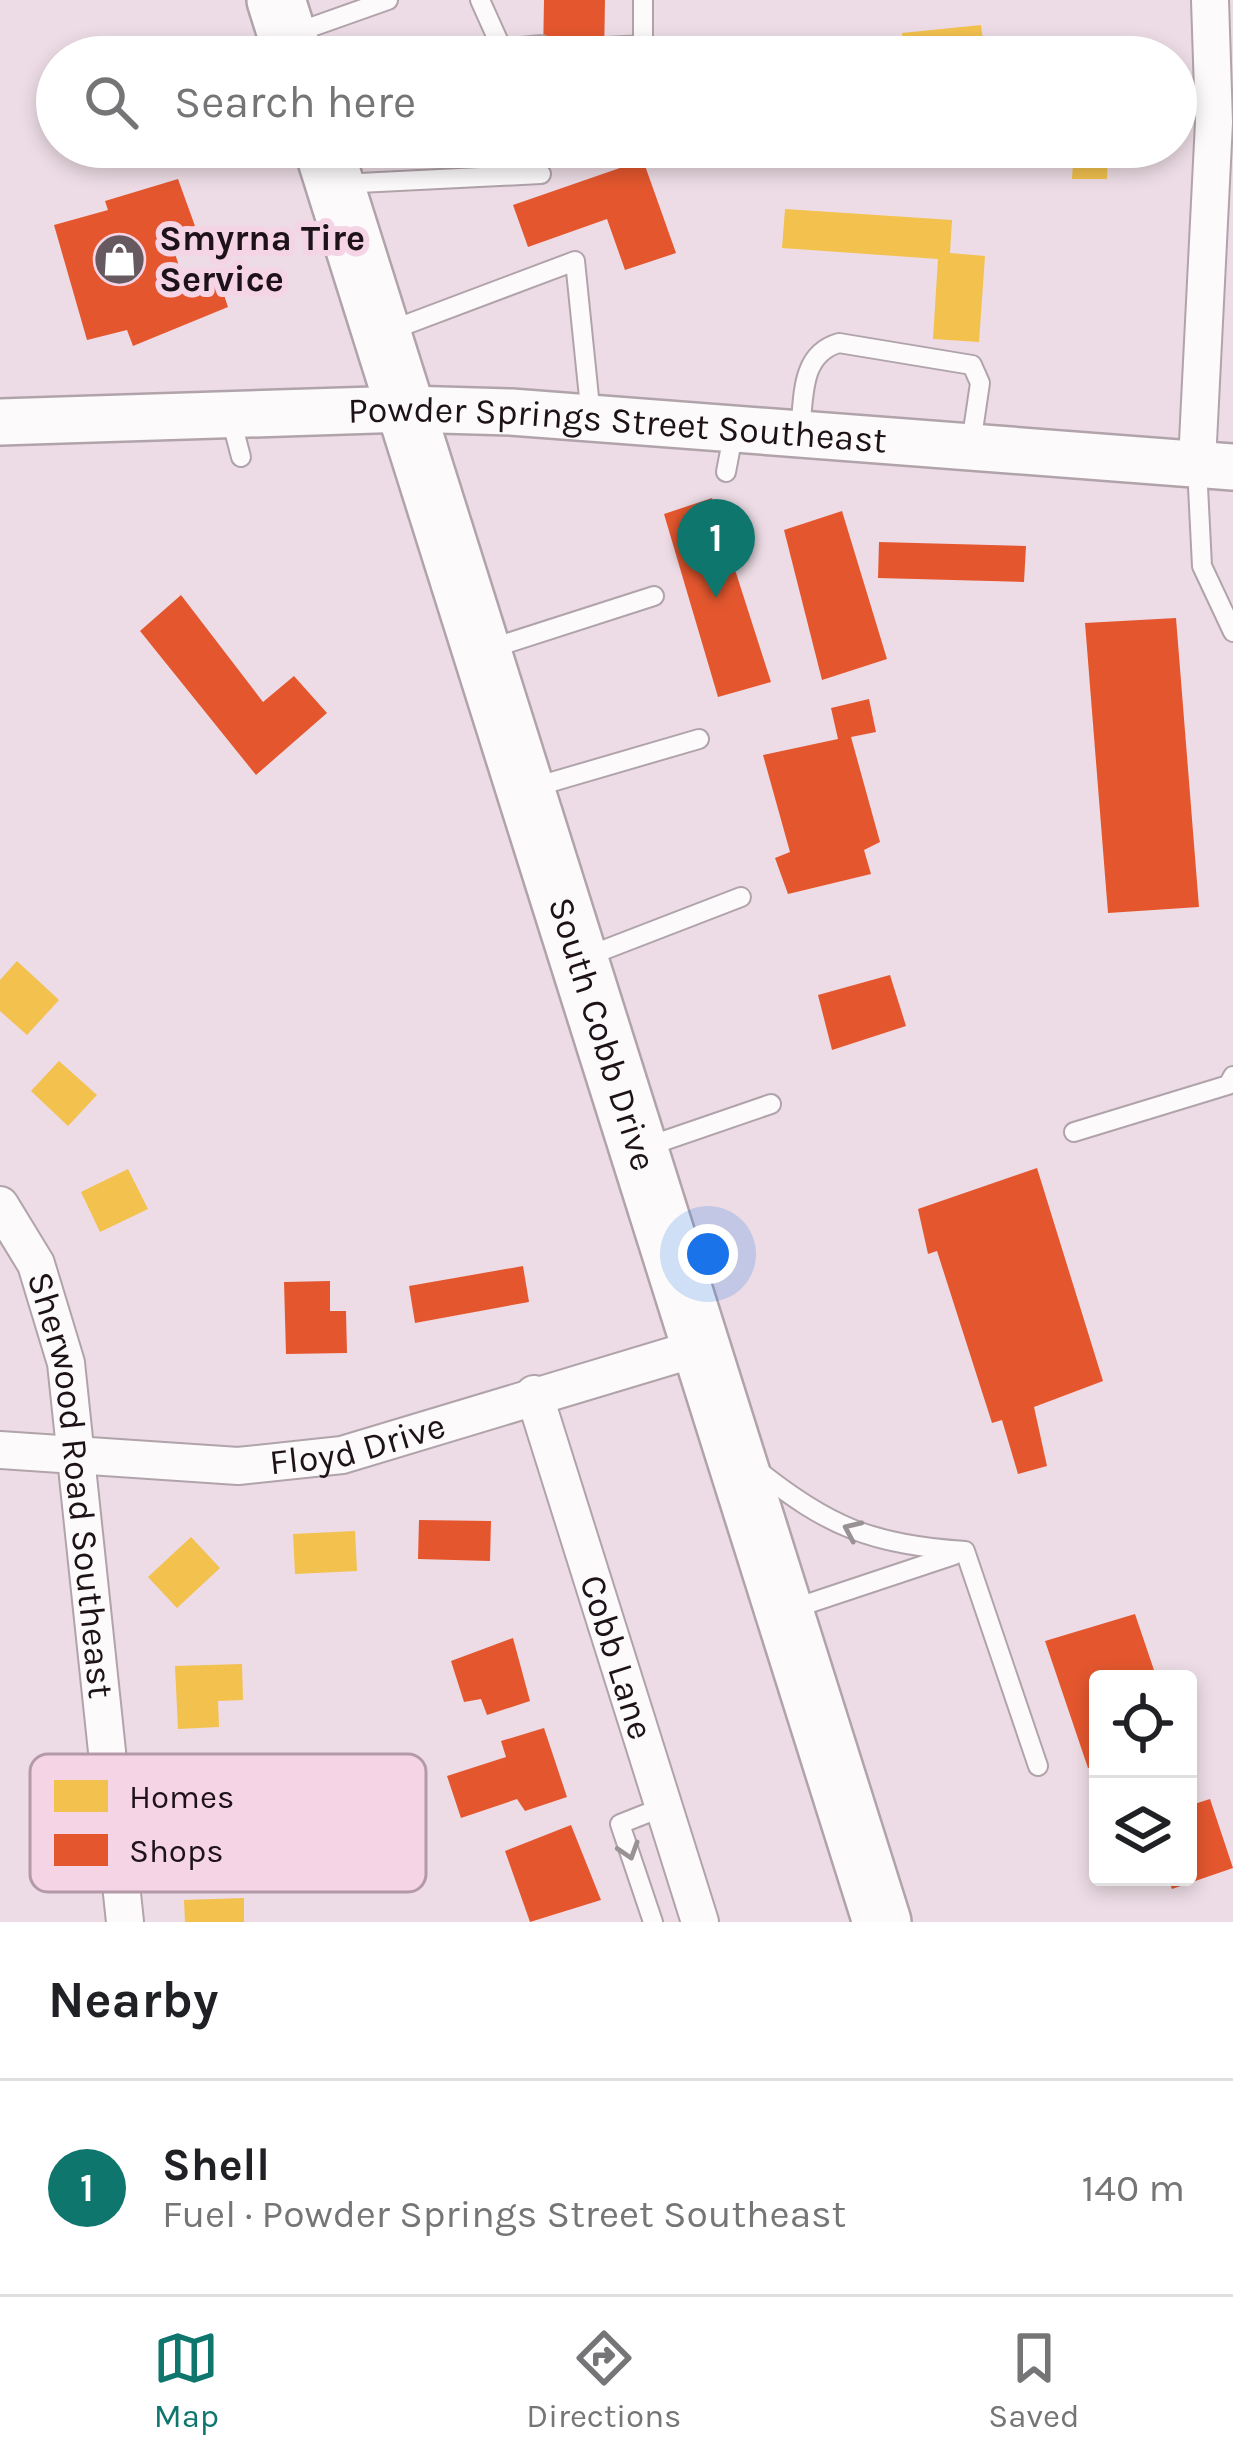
<!DOCTYPE html>
<html lang="en">
<head>
<meta charset="utf-8">
<style>
  :root { --surface:#fff; --page:#f6f6f6; --text:#202124; --muted:#757577; --line:#e0e0e0; --accent:#0f766e }
  body { margin:0; font-family:Karla,sans-serif; background:var(--page); color:var(--text) }
  .controls { position:absolute; right:36px; bottom:36px; display:grid; overflow:hidden; border-radius:12px; box-shadow:0 6px 18px #0003 }
  .controls button { width:108px; height:108px; display:grid; place-items:center; padding:0; border:0; border-bottom:3px solid var(--line); background:var(--surface); color:var(--text); font:60px sans-serif }
  .you { position:absolute; left:708px; top:1254px; width:42px; height:42px; margin:-30px; border:9px solid #fff; border-radius:50%; background:#1a73e8; box-shadow:0 0 0 18px #1a73e833 }
  .badge { display:grid; place-items:center; width:78px; height:78px; border-radius:50%; background:var(--accent); color:#fff; font-size:39px; font-weight:700 }
  .pin { position:absolute; translate:-50% -99px; filter:drop-shadow(0 3px 6px #0008) }
  .pin::after { content:''; position:absolute; top:63px; width:42px; height:36px; background:inherit; clip-path:polygon(0 0,100% 0,50% 100%) }
  .list { margin:0; padding:0; list-style:none }
  h2 { display:flex; justify-content:space-between; align-items:center; height:156px; margin:0; padding:0 48px; font-size:51px }
  h2 small { font-size:39px; font-weight:400; color:var(--muted) }
  .list li { display:grid; grid-template-columns:78px 1fr auto; gap:36px; align-items:center; box-sizing:border-box; height:216px; padding:0 48px; border-top:3px solid var(--line) }
  .list b { display:block; font-size:45px; white-space:nowrap }
  .list p { margin:0; font-size:39px; white-space:nowrap; color:var(--muted) }
  .list em { font-size:39px; font-style:normal; color:var(--muted) }
  .icon { flex:none; width:66px; height:66px; fill:none; stroke:currentColor; stroke-width:2; stroke-linecap:round; stroke-linejoin:round }
  .map { position:relative; flex:none; width:1233px; height:1922px; overflow:hidden }
  .search { position:absolute; background:var(--surface); box-shadow:0 6px 18px #0003; left:36px; right:36px; top:36px; height:132px; display:flex; align-items:center; gap:30px; box-sizing:border-box; padding:0 42px; border-radius:66px; color:var(--muted); font-size:45px }
  .sheet { height:372px; background:var(--surface) }
  nav { display:flex; justify-content:space-around; align-items:center; box-sizing:border-box; height:168px; border-top:3px solid var(--line); background:var(--surface); font-size:33px; color:var(--muted) }
  nav a { display:grid; justify-items:center; gap:6px }
  nav .on { color:var(--accent) }
  .map>svg:first-child { display:block }
  .homes { fill:#f2c14e }
  .shops { fill:#e4572e }
  .lines { fill:none; stroke-linecap:round; stroke-linejoin:round }
  .service-casing { stroke:#b0a3aa; stroke-width:22 }
  .minor-casing { stroke:#b0a3aa; stroke-width:40 }
  .tertiary-casing { stroke:#b0a3aa; stroke-width:50 }
  .primary-casing { stroke:#b0a3aa; stroke-width:62 }
  .service { stroke:#fcfafb; stroke-width:18 }
  .minor { stroke:#fcfafb; stroke-width:36 }
  .tertiary { stroke:#fcfafb; stroke-width:45 }
  .primary { stroke:#fcfafb; stroke-width:57 }
  .oneway { stroke:#989295 }
  .labels { text-anchor:middle; dominant-baseline:central; stroke-width:12; stroke-linejoin:round; paint-order:stroke }
  .poi-label { font-size:36px; font-weight:bold; fill:#1d1218; stroke:#f5d4e5; text-anchor:start }
  .street-label { font-size:36px; fill:#1d1218; stroke:#f5d4e5 }
  .key { fill:#f5d4e5; stroke:#b49aa8; stroke-width:3 }
  .key-label { font-size:33px; fill:#1d1218 }
</style>
</head>
<body>
<div class="map">
<svg width="1233" height="1922" viewBox="0 0 1233 1922">
  <rect width="100%" height="100%" fill="#eddce5"/>
  <g class="homes">
    <polygon points="981,25 985,56 904,57 902,33"/>
    <polygon points="1059,147 1108,147 1107,179 1072,179 1073,162 1059,161"/>
    <polygon points="785,209 952,220 950,253 985,256 979,342 933,339 938,259 782,248"/>
    <polygon points="17,961 59,1000 27,1035 0,1011 0,980"/>
    <polygon points="59,1061 97,1095 68,1126 31,1091"/>
    <polygon points="128,1169 148,1209 100,1232 81,1192"/>
    <polygon points="355,1531 357,1571 295,1574 293,1534"/>
    <polygon points="191,1537 220,1568 177,1608 148,1577"/>
    <polygon points="242,1664 243,1700 218,1701 219,1727 178,1729 175,1666"/>
    <polygon points="244,1898 244,1922 185,1922 184,1900"/>
  </g>
  <g class="shops">
    <polygon points="544,0 605,0 604,57 543,57"/>
    <polygon points="643,160 676,253 625,270 607,219 528,247 513,205"/>
    <polygon points="178,179 195,226 169,235 187,291 220,283 228,307 133,346 127,330 87,340 54,225 108,210 105,201"/>
    <polygon points="712,498 771,682 718,697 664,514"/>
    <polygon points="842,511 887,659 822,680 784,530"/>
    <polygon points="879,542 1026,546 1024,582 878,578"/>
    <polygon points="181,595 263,702 294,676 327,713 256,775 140,631"/>
    <polygon points="1176,618 1199,907 1108,913 1085,623"/>
    <polygon points="869,699 876,732 851,737 880,842 864,850 871,874 788,894 775,858 790,852 763,755 838,739 831,708"/>
    <polygon points="890,975 906,1026 832,1050 818,995"/>
    <polygon points="1037,1168 1103,1381 1034,1407 1047,1466 1018,1474 1002,1420 992,1423 937,1251 928,1254 918,1209"/>
    <polygon points="523,1266 529,1302 415,1323 409,1286"/>
    <polygon points="330,1281 330,1311 346,1311 347,1353 286,1354 284,1282"/>
    <polygon points="419,1520 491,1521 490,1561 418,1559"/>
    <polygon points="1135,1614 1157,1679 1098,1679 1098,1765 1088,1768 1045,1641"/>
    <polygon points="513,1638 530,1701 487,1715 481,1699 464,1702 451,1661"/>
    <polygon points="544,1728 567,1797 525,1811 517,1799 461,1818 447,1776 506,1757 501,1741"/>
    <polygon points="1210,1799 1233,1868 1172,1889 1167,1877 1188,1877 1188,1806"/>
    <polygon points="571,1825 601,1900 530,1922 505,1851"/>
  </g>
  <g class="lines">
    <defs>
      <g id="service">
        <polyline points="480,0 502,49 541,45"/>
        <polyline points="292,34 388,0"/>
        <polyline points="606,47 643,45 643,0"/>
        <polyline points="339,184 541,174"/>
        <polyline points="389,331 575,261 591,417"/>
        <polyline points="230,415 241,457"/>
        <path d="M 800,432 C 804,397 800,354 839,343 L 972,365 L 980,383 L 971,444"/>
        <polyline points="1197,467 1202,566 1233,632"/>
        <polyline points="726,472 734,430"/>
        <polyline points="486,650 654,596"/>
        <polyline points="531,788 699,739"/>
        <polyline points="583,958 741,897"/>
        <polyline points="1074,1132 1228,1085 1233,1076"/>
        <polyline points="643,1148 771,1104"/>
        <path d="M 755,1468 C 829,1528 872,1544 965,1551 L 1038,1766"/>
        <polyline points="792,1609 954,1555"/>
        <polyline points="653,1922 620,1824 663,1807"/>
      </g>
      <g id="minor">
        <polyline points="1197,462 1214,122 1210,0"/>
        <path id="s1" d="M 0,1205 L 36,1264 L 66,1363 L 125,1922"/>
        <path id="s2" d="M 534,1394 L 700,1922"/>
        <path id="s3" d="M 0,1450 L 238,1466 L 342,1455 L 701,1347"/>
      </g>
      <g id="tertiary">
        <path id="s4" d="M 0,422 L 406,409 L 511,412 L 1233,467"/>
      </g>
      <g id="primary">
        <polyline points="276,0 294,57"/>
        <path id="s5" d="M 323,147 L 882,1922"/>
      </g>
    </defs>
    <use href="#service" class="service-casing"/>
    <use href="#minor" class="minor-casing"/>
    <use href="#tertiary" class="tertiary-casing"/>
    <use href="#primary" class="primary-casing"/>
    <use href="#service" class="service"/>
    <use href="#minor" class="minor"/>
    <use href="#tertiary" class="tertiary"/>
    <use href="#primary" class="primary"/>
  </g>
  <defs><path id="oneway-chevron" d="M-2-3.5L2.5 0L-2 3.5" fill="none" stroke-width="1.6" stroke-linecap="round" stroke-linejoin="round" transform="scale(3)"/></defs>
  <g class="oneway">
    <use href="#oneway-chevron" transform="translate(852 1530) rotate(-156)"/>
    <use href="#oneway-chevron" transform="translate(629 1851) rotate(72)"/>
  </g>
  <defs>
    <symbol id="shop-disc" viewBox="-11 -11 22 22"><circle r="9.5" fill="#665960" stroke="#f5d4e5"/><path d="M-5-2.5h2.3a2.7 3.5 0 0 1 5.4 0H5L5.5 6h-11ZM-1.5-2.5h3a1.5 2.3 0 0 0-3 0Z" fill="#fff"/></symbol>
  </defs>
  <g fill-rule="evenodd">
    <use href="#shop-disc" x="90" y="230" width="59" height="59"/>
  </g>
  <g class="labels">
    <g class="poi-label">
      <text x="159" y="238">Smyrna Tire<tspan x="159" dy="41">Service</tspan></text>
    </g>
    <g class="street-label">
      <text stroke="none"><textPath href="#s4" startOffset="618">Powder Springs Street Southeast</textPath></text>
      <text stroke="none"><textPath href="#s5" startOffset="930">South Cobb Drive</textPath></text>
      <text stroke="none"><textPath href="#s3" startOffset="360">Floyd Drive</textPath></text>
      <text stroke="none"><textPath href="#s1" startOffset="294">Sherwood Road Southeast</textPath></text>
      <text stroke="none"><textPath href="#s2" startOffset="276">Cobb Lane</textPath></text>
    </g>
  </g>
  <rect x="30" y="1754" width="396" height="138" rx="18" class="key"/>
  <rect x="54" y="1780" width="54" height="32" fill="#f2c14e"/>
  <rect x="54" y="1834" width="54" height="32" fill="#e4572e"/>
  <g class="key-label">
    <text x="129" y="1808">Homes</text>
    <text x="129" y="1862">Shops</text>
  </g>
</svg>
<div class="controls">
<button><svg class="icon" aria-label="locate" viewBox="0 0 24 24"><circle cx="12" cy="12" r="6"/><path d="M12 2v4M12 18v4M2 12h4M18 12h4"/></svg></button>
<button><svg class="icon" aria-label="layers" viewBox="0 0 24 24"><path d="M12 4l9 5-9 5-9-5zM3 14l9 5 9-5"/></svg></button>
</div>
<div class="you"></div>
<div class="pin badge" style="left:716px;top:598px">1</div>
<div class="search"><svg class="icon" aria-label="search" viewBox="0 0 24 24"><circle cx="10" cy="10" r="6"/><path d="M15 15l6 6"/></svg>Search here</div>
</div>
<section class="sheet">
<h2>Nearby<small></small></h2>
<ul class="list">
<li><span class="badge">1</span><div><b>Shell</b><p>Fuel · Powder Springs Street Southeast</p></div><em>140 m</em></li>
</ul>
</section>
<nav>
<a class="on"><svg class="icon" aria-label="map" viewBox="0 0 24 24"><path d="M3 6l6-2 6 2 6-2v14l-6 2-6-2-6 2zM9 4v14M15 6v14"/></svg>Map</a>
<a><svg class="icon" aria-label="directions" viewBox="0 0 24 24"><path d="M12 3l9 9-9 9-9-9zM9 14v-3h6M13 9l2 2-2 2"/></svg>Directions</a>
<a><svg class="icon" aria-label="saved" viewBox="0 0 24 24"><path d="M7 4h10v16l-5-4-5 4z"/></svg>Saved</a>
</nav>
</body>
</html>
